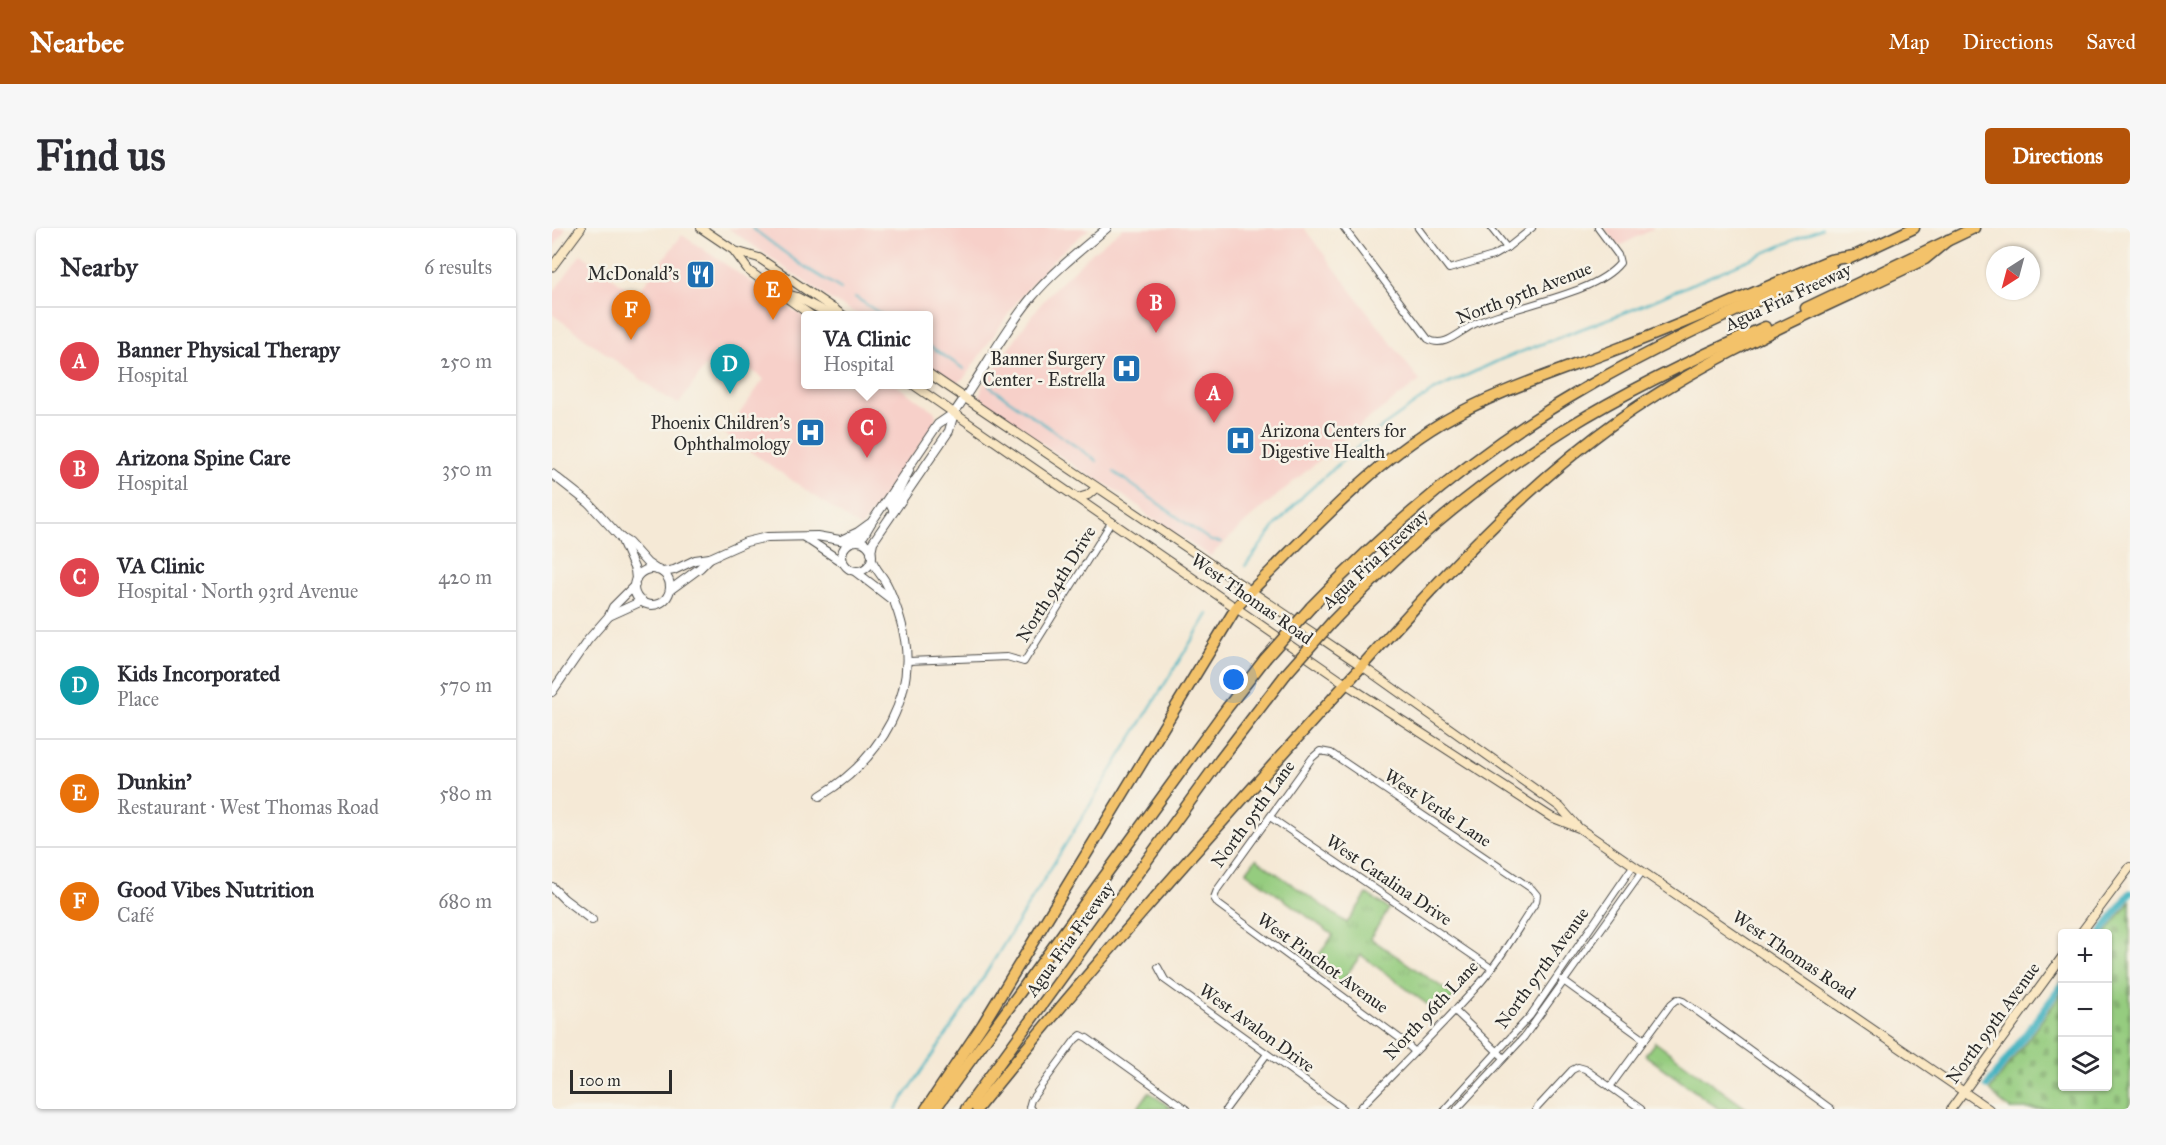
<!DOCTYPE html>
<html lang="en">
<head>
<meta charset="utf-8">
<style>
  :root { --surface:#fff; --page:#f7f7f7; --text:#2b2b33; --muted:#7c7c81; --line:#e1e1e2; --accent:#b45309 }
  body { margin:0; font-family:"IM FELL Great Primer",serif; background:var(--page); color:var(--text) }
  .controls { position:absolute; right:18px; bottom:18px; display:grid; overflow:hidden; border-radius:6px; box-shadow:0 2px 4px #0004 }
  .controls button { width:54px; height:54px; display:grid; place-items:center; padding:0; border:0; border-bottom:2px solid var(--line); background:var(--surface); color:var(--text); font:30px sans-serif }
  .compass { position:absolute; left:1434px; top:18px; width:54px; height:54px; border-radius:50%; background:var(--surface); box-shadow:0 2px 4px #0004; rotate:216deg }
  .scale { position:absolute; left:18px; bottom:15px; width:102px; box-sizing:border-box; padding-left:6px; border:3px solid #2b2b2b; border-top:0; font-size:16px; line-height:21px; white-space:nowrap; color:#2b2b2b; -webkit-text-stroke:4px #f7f3e8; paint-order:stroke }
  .you { position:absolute; left:682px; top:452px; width:21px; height:21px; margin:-15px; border:4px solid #fff; border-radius:50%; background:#1a73e8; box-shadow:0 0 0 9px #1a73e833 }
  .badge { display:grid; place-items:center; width:39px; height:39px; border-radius:50%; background:var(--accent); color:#fff; font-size:20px; font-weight:700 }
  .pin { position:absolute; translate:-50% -50px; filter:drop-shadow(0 2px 3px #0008) }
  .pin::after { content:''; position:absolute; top:32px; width:21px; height:18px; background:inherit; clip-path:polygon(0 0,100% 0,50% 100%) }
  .popup { position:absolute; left:249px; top:83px; width:132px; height:78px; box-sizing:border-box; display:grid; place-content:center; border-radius:6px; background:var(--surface); filter:drop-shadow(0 2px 4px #0005); font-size:20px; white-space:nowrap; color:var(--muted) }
  .popup b { font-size:22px; color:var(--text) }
  .popup::after { content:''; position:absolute; left:50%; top:100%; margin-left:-12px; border:12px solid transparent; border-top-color:var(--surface) }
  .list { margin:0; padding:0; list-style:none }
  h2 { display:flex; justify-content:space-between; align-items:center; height:78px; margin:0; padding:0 24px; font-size:26px }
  h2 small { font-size:20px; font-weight:400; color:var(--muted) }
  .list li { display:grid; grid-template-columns:39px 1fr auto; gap:18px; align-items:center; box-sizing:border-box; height:108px; padding:0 24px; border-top:2px solid var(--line) }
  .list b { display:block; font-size:22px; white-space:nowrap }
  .list p { margin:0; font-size:20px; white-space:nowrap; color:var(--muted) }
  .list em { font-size:20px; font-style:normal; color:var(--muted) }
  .icon { flex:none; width:33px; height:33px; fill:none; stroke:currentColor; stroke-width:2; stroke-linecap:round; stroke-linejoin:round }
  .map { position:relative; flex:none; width:1578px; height:881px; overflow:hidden; border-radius:6px }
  header { display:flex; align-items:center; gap:36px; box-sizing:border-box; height:84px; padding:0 30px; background:var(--accent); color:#fff }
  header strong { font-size:28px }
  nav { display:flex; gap:33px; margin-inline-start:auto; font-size:21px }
  .intro { display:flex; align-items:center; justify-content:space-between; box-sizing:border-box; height:144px; padding:0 36px }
  h1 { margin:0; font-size:42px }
  .button { padding:15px 27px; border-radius:6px; background:var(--accent); color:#fff; font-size:21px; font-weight:700 }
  main { display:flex; gap:36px; padding:0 36px }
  aside { flex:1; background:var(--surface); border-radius:6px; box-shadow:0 2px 4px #0004 }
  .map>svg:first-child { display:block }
  .built { fill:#f7d0c9 }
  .cemetery { fill:url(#cemetery-stones); stroke:#607c55; stroke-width:1.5 }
  .park { fill:url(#park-tufts); stroke:#607c55; stroke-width:1.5 }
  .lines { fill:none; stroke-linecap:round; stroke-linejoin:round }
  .stream { stroke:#45b3c1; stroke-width:2 }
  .canal { stroke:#45b3c1; stroke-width:7 }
  .minor-casing { stroke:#494845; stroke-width:8 }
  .tertiary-casing { stroke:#494845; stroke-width:10 }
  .secondary-casing { stroke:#494845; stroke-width:10 }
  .motorway-casing { stroke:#494845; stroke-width:13 }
  .minor { stroke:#fff; stroke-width:6 }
  .tertiary { stroke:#fff; stroke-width:8 }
  .secondary { stroke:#fae7c3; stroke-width:8 }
  .motorway { stroke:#f3c26a; stroke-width:10 }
  .motorway-bridge-casing { stroke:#494845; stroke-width:13; stroke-linecap:butt }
  .motorway-bridge { stroke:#f3c26a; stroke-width:10 }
  .labels { text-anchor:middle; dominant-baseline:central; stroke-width:5; stroke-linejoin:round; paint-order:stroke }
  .poi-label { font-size:18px; fill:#2b2b2b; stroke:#f7f3e8; text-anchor:end }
  .street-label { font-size:18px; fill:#2b2b2b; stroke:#f7f3e8 }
</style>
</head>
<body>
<header>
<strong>Nearbee</strong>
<nav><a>Map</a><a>Directions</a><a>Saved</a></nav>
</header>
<div class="intro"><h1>Find us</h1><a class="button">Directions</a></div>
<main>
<aside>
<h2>Nearby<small>6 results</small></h2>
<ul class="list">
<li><span class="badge" style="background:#e0444e">A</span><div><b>Banner Physical Therapy</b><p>Hospital</p></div><em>250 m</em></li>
<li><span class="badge" style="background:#e0444e">B</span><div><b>Arizona Spine Care</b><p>Hospital</p></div><em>350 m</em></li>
<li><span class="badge" style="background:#e0444e">C</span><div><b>VA Clinic</b><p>Hospital · North 93rd Avenue</p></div><em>420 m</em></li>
<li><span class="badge" style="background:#0f9aa8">D</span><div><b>Kids Incorporated</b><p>Place</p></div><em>570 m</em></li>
<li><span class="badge" style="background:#e8710a">E</span><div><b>Dunkin'</b><p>Restaurant · West Thomas Road</p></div><em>580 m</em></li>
<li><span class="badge" style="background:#e8710a">F</span><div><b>Good Vibes Nutrition</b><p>Café</p></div><em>680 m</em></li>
</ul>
</aside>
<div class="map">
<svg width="1578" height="881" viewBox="0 0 1578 881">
  <defs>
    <pattern id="cemetery-stones" width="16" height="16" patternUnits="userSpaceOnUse" patternTransform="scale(1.5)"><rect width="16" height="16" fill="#95cc7f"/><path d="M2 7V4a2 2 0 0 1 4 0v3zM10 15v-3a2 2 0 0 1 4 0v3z" fill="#81af6e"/></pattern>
    <pattern id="park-tufts" width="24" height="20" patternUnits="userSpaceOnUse" patternTransform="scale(1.5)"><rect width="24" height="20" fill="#95cc7f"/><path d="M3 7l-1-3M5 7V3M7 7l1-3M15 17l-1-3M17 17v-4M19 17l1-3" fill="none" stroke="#81af6e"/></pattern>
  </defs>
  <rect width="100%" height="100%" fill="#f7f3e8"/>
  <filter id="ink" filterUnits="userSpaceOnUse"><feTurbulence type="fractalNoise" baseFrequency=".0167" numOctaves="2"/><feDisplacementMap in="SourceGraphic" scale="12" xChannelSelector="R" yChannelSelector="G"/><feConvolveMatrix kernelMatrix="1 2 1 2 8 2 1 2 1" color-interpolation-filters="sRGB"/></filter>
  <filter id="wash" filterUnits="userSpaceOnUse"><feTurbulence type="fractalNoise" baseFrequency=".008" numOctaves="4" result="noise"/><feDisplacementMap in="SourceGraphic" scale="24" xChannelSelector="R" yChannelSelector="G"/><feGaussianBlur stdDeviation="1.35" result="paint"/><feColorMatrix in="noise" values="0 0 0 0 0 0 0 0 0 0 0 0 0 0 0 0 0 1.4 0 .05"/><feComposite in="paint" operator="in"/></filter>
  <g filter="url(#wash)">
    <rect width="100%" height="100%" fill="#f5e9d6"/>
    <g class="built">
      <polygon points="0,0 14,0 0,22"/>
      <polygon points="176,0 538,0 504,29 477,59 464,75 412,150 403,155 377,139 376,88 307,87 276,70"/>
      <polygon points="571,0 752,0 868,153 816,191 697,291 658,328 597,289 588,279 557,258 531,244 434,176 428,168 430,159 480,87 499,64 535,29"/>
      <polygon points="1053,0 1103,0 1067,18"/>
      <polygon points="130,7 253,90 254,156 343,157 382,183 384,188 382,197 309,300 173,206 212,151 167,119 127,176 113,169 0,86 0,66 29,26 84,67"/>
    </g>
    <polygon class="cemetery" points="1578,673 1578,881 1458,881 1448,873 1438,862 1510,765 1510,858 1556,858 1554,705"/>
    <g class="park">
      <polygon points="704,631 795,695 815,666 837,681 818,710 903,768 887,785 809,727 787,757 760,737 781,707 694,644"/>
      <polygon points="1103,814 1195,881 1167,881 1093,827"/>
      <polygon points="597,864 620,881 585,881"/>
    </g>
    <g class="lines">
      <g class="stream">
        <polyline points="200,0 248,36 289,61"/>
        <polyline points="303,69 332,88"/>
        <polyline points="376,117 412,141"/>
        <polyline points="437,158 545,233"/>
        <polyline points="562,244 659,313 669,314"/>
        <polyline points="693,338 724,297 753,266 823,204 881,163 950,131 1082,81 1270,0"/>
        <polyline points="344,881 413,779 656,386"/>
      </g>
      <g class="canal">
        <polyline points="1548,706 1578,665"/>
        <polyline points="1435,858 1510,757"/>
      </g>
    </g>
  </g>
  <g filter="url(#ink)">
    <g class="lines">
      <defs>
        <g id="minor">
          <path d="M 792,0 L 876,111 C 890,120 904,107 917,99 C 956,77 1041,69 1068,35 L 1066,27 L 1046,0"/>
          <polyline points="866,0 897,41 941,28 955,20 980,0"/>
          <polyline points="939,0 955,20"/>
          <polyline points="356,433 455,429 472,434 560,293"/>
          <polyline points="718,589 939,740"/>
          <polyline points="606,739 613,752 792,881"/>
          <polyline points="1010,752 1093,812"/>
          <polyline points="902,782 949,827"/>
          <polyline points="1058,859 1119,776 1125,771 1131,773 1279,881"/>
          <polyline points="479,881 477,879 479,872 523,812 529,807 535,810 634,881"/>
          <polyline points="674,881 715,826"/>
          <path d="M 807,881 C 848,839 890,798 929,754 C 950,730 966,700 984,674 L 985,667 L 980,661 L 779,525 L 768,523 L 760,530 L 665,662 L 662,670 L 666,676 L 850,812 L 862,823"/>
          <polyline points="893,881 978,788 1081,638"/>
          <polyline points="905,881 972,809 1090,644"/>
          <polyline points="984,881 1020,842 1026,839 1033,841 1089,881"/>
        </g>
        <g id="tertiary">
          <polyline points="0,246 37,275 69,310 77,315 95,335 105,342"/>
          <polyline points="342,283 339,278 357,243"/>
          <polyline points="252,309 290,334"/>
          <polyline points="69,310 83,342 84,351"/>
          <polyline points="291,311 306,304 317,296"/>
          <circle cx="305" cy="328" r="15"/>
          <polyline points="304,313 312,307 319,295 386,196 402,185"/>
          <path d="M 319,324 L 321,314 L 397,203 L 402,185 C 429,148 450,105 480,69 C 502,43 529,22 555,0"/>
          <circle cx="100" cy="359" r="18"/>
          <polyline points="111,344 122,342 143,332 158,330 194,314 215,309 265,308 299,314"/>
          <polyline points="304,344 339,371"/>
          <polyline points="118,362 148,340 158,330"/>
          <polyline points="57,388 90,373"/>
          <polyline points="0,464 36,412 57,388 61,379 83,357"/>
          <path d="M 268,568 C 328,532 370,465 349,394 C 346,383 339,364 334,355 C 330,347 323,341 320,332"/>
          <polyline points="0,659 12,671 40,692"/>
        </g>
        <g id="secondary">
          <polyline points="149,0 183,23 207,30 292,88"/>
          <polyline points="183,24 197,43 260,88"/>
          <polyline points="0,39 29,0"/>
          <polyline points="235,66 245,69 275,85 283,81"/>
          <polyline points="376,145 810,438 1008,579 1025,598"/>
          <polyline points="360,156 794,456 999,589 1027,600 1437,881"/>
          <polyline points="526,270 536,267 544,260"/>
          <polyline points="1528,706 1578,639"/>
          <polyline points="1399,881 1510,729"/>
        </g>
        <g id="motorway">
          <polyline points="1296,31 1362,0"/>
          <polyline points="1254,80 1422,0"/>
          <path d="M 759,379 C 841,294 932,218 1035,159 C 1113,113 1197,77 1279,39"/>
          <path d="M 780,394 C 850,320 928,254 1015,200 C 1078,161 1145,129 1213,99"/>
          <path d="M 374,881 L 431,796 L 684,380 L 699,363 C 759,304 816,239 889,195 C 943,163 1006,144 1065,121 C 1137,94 1207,62 1278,32 L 1302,28"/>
          <polyline points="383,881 675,480 713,431"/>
          <polyline points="414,881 668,532 734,446"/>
          <path d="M 425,881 C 533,746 649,617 764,489 C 860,383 952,273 1069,190 C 1163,124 1270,81 1373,31 L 1396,12"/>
        </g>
      </defs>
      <use href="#minor" class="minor-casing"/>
      <use href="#tertiary" class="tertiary-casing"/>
      <use href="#secondary" class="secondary-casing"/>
      <use href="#motorway" class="motorway-casing"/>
      <use href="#minor" class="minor"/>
      <use href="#tertiary" class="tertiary"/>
      <use href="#secondary" class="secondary"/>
      <use href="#motorway" class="motorway"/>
      <defs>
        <g id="motorway-bridge">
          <polyline points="713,431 759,379"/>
          <polyline points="734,446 780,394"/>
        </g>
      </defs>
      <use href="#motorway-bridge" class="motorway-bridge-casing"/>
      <use href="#motorway-bridge" class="motorway-bridge"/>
    </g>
  </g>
  <defs>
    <symbol id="restaurant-square" viewBox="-11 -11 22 22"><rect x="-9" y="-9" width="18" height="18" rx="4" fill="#1f6fb2" stroke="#f7f3e8"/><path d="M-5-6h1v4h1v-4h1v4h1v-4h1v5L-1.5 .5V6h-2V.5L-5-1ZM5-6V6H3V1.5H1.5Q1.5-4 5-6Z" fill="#fff"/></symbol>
    <symbol id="hospital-square" viewBox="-11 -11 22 22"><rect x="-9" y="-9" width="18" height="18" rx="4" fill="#1f6fb2" stroke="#f7f3e8"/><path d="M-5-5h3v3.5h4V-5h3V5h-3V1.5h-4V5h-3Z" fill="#fff"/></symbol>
  </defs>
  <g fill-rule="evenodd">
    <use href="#restaurant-square" x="132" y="30" width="33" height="33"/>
    <use href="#hospital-square" x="558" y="124" width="33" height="33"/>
    <use href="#hospital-square" x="242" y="188" width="33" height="33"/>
    <use href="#hospital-square" x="672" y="196" width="33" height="33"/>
  </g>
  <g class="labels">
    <g class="poi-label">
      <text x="127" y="46">McDonald's</text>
      <text x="553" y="131">Banner Surgery<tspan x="553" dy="21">Center - Estrella</tspan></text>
      <text x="238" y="195">Phoenix Children's<tspan x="238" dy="21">Ophthalmology</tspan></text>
      <text x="709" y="203" text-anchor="start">Arizona Centers for<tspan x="709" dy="21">Digestive Health</tspan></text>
    </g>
    <g class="street-label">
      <text transform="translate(972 65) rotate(-21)">North 95th Avenue</text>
      <text transform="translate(1236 69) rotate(-25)">Agua Fria Freeway</text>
      <text transform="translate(823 331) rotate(-43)">Agua Fria Freeway</text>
      <text transform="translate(504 356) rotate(-58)">North 94th Drive</text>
      <text transform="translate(700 371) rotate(35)">West Thomas Road</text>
      <text transform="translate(886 580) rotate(34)">West Verde Lane</text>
      <text transform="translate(701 586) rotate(-54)">North 95th Lane</text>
      <text transform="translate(837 652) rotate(34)">West Catalina Drive</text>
      <text transform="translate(518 711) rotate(-54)">Agua Fria Freeway</text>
      <text transform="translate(1242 727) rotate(34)">West Thomas Road</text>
      <text transform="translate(771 735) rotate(36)">West Pinchot Avenue</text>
      <text transform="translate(990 740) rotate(-54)">North 97th Avenue</text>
      <text transform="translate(879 782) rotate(-47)">North 96th Lane</text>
      <text transform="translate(1441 795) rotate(-54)">North 99th Avenue</text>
      <text transform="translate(705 800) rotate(36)">West Avalon Drive</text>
    </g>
  </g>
</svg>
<div class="controls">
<button>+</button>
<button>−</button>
<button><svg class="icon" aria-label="layers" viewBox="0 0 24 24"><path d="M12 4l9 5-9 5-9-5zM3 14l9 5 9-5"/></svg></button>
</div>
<svg class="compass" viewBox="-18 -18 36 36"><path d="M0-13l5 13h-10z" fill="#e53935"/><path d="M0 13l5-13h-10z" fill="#7c7c81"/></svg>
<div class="scale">100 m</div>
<div class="you"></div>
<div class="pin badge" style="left:662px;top:195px;background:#e0444e">A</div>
<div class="pin badge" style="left:604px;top:105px;background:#e0444e">B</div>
<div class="pin badge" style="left:315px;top:230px;background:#e0444e">C</div>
<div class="popup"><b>VA Clinic</b>Hospital</div>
<div class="pin badge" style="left:178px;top:166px;background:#0f9aa8">D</div>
<div class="pin badge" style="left:221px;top:92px;background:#e8710a">E</div>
<div class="pin badge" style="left:79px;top:112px;background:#e8710a">F</div>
</div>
</main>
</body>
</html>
